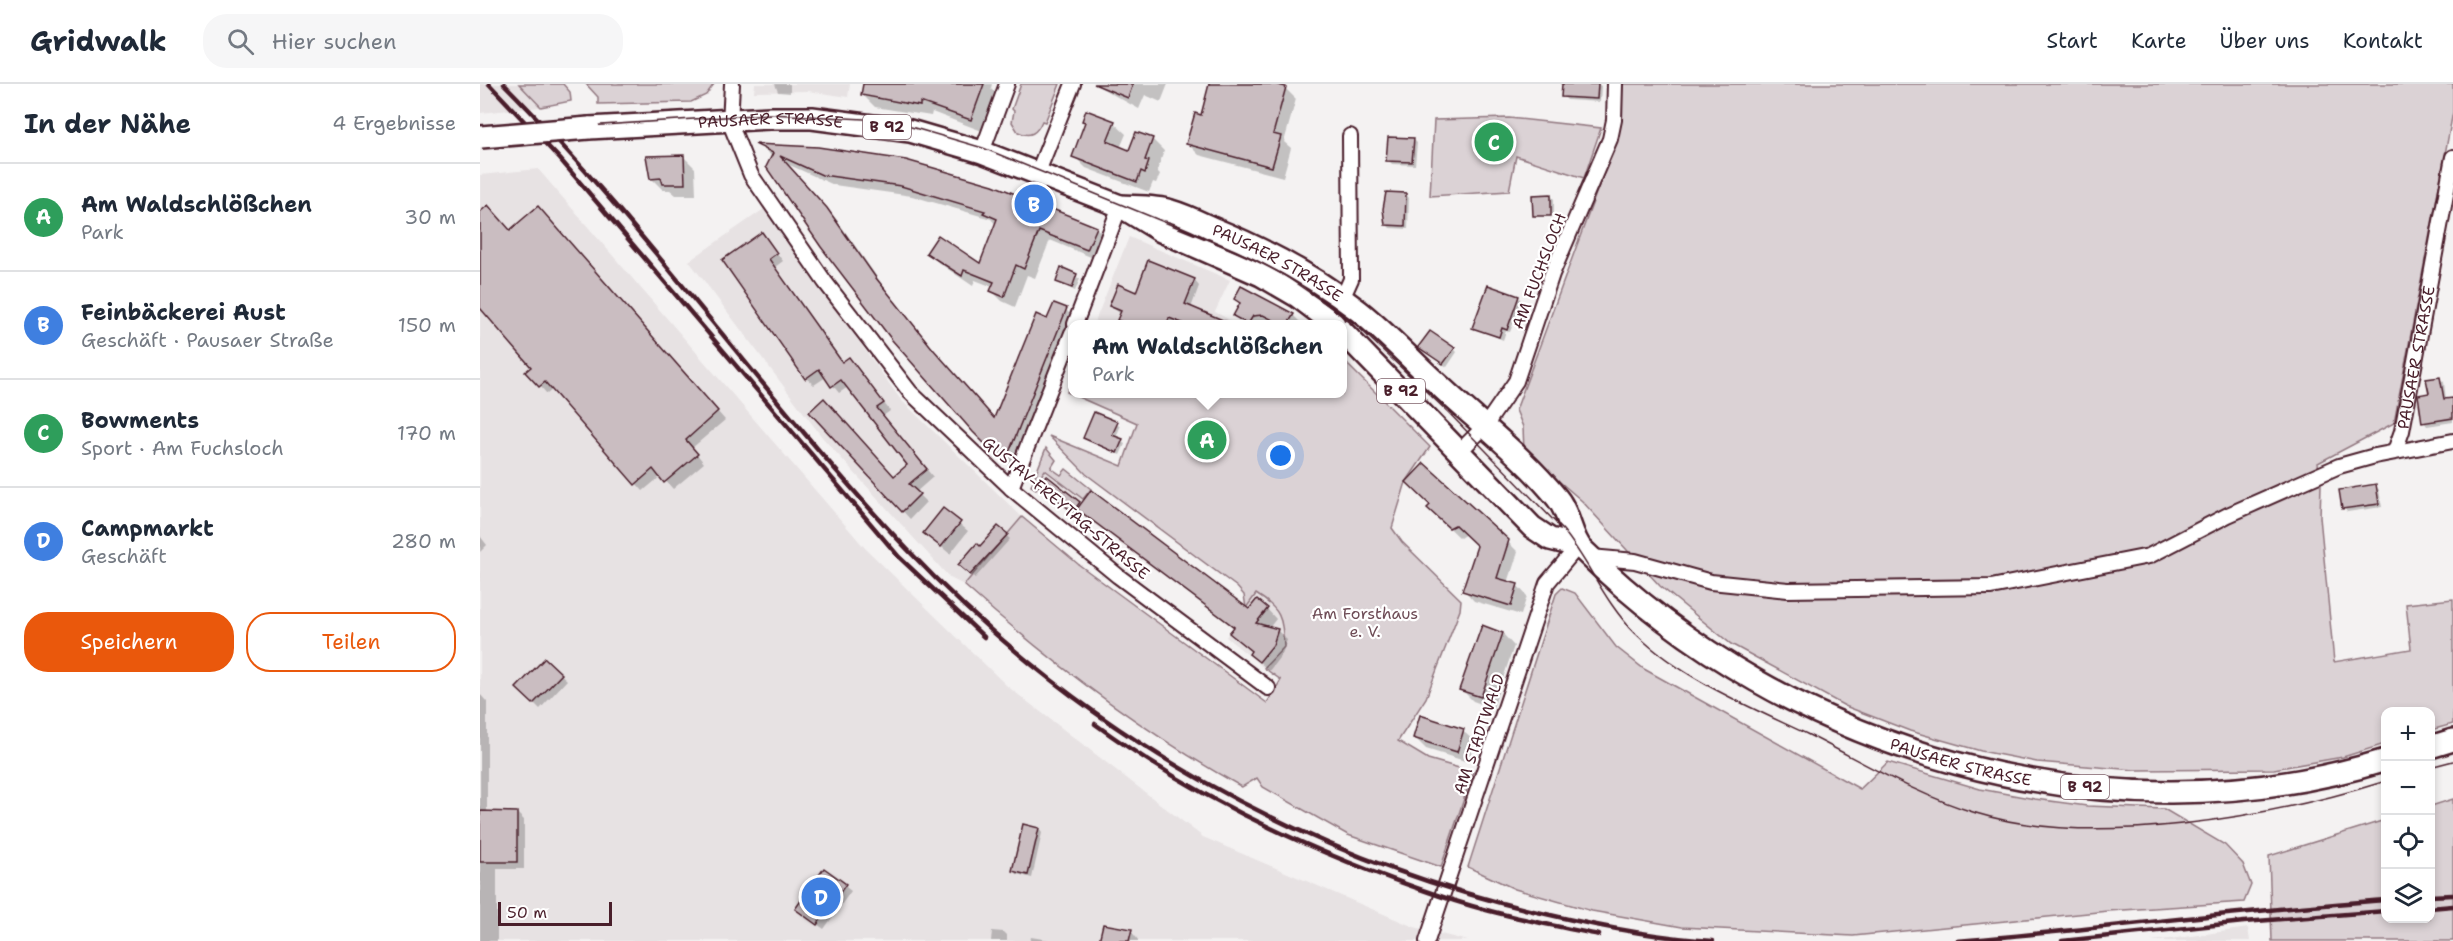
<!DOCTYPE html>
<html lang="de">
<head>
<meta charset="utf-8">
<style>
  :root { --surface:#fff; --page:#f6f6f7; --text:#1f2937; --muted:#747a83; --line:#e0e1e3; --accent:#ea580c }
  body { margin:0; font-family:"Shantell Sans",sans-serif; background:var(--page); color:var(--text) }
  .controls { position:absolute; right:18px; bottom:18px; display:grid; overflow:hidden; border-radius:12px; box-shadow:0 3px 9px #0003 }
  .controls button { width:54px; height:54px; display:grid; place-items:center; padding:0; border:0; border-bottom:2px solid var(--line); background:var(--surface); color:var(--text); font:30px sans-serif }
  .scale { position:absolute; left:18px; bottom:15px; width:114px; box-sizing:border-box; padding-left:6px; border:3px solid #4a1f2b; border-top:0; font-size:16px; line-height:21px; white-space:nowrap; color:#4a1f2b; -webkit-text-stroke:4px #fff; paint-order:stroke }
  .you { position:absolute; left:801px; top:372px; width:21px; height:21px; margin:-15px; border:4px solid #fff; border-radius:50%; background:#1a73e8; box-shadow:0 0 0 9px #1a73e833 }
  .badge { display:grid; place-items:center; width:39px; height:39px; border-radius:50%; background:var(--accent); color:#fff; font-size:20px; font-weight:700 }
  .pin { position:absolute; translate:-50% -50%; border:3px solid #fff; box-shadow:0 2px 6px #0006 }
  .popup { position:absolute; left:588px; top:236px; width:279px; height:78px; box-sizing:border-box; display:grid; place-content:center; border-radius:12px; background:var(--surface); filter:drop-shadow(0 2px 4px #0005); font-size:20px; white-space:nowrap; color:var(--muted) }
  .popup b { font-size:22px; color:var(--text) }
  .popup::after { content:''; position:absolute; left:50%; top:100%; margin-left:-12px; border:12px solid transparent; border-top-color:var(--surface) }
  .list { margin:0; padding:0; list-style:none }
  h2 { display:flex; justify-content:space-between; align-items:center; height:78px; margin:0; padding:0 24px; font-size:26px }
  h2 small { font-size:20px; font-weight:400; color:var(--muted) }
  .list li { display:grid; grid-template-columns:39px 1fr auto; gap:18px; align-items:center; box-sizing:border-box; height:108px; padding:0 24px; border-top:2px solid var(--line) }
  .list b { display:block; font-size:22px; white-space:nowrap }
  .list p { margin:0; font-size:20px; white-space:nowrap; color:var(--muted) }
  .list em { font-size:20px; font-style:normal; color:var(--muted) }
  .actions { display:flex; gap:12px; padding:18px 24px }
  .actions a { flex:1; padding:14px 0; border:2px solid var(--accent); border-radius:24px; text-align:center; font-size:21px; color:var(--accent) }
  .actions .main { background:var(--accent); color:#fff }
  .icon { flex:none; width:33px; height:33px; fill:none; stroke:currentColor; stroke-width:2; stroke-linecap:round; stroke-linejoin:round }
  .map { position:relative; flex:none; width:1973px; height:857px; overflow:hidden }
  header { display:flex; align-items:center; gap:36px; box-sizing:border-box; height:84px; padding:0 30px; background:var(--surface); border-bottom:2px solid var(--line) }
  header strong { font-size:28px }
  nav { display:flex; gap:33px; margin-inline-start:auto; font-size:21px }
  .search { width:420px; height:54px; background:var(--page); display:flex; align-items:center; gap:15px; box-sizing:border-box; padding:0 21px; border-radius:24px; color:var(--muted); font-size:22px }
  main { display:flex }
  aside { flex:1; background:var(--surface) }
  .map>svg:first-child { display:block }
  .built { fill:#e7e2e3 }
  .green { fill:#dbd2d5; stroke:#927880; stroke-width:1.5 }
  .shadow { fill:#0003 }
  .building { fill:#cabdc1; stroke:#4a1f2b; stroke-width:1.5 }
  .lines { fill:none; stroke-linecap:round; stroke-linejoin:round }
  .minor-casing { stroke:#4a1f2b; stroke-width:18 }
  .primary-casing { stroke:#4a1f2b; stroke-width:26 }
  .minor { stroke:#fff; stroke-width:14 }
  .primary { stroke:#fff; stroke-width:21 }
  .tram { stroke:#4a1f2b; stroke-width:1.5 }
  .rail { stroke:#4a1f2b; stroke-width:4.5 }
  .primary-bridge-casing { stroke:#4a1f2b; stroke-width:26; stroke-linecap:butt }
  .primary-bridge { stroke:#fff; stroke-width:21 }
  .labels { text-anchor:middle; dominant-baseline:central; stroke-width:4.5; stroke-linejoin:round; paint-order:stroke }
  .shield { fill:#fff; stroke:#80626b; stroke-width:1.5 }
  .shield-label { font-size:15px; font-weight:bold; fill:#4a1f2b }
  .street-label { font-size:16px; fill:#4a1f2b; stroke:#fff }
  .park-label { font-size:16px; fill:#6e4c56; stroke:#fff }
</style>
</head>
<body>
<header>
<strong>Gridwalk</strong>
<div class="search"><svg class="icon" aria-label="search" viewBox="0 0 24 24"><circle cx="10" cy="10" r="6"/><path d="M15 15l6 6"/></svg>Hier suchen</div>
<nav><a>Start</a><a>Karte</a><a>Über uns</a><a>Kontakt</a></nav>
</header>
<main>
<aside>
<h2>In der Nähe<small>4 Ergebnisse</small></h2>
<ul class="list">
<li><span class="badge" style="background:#2e9e5b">A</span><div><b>Am Waldschlößchen</b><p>Park</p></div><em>30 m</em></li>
<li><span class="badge" style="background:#3f7fe0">B</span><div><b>Feinbäckerei Aust</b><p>Geschäft · Pausaer Straße</p></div><em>150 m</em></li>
<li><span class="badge" style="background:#2e9e5b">C</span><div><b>Bowments</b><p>Sport · Am Fuchsloch</p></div><em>170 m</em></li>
<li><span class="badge" style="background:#3f7fe0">D</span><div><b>Campmarkt</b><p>Geschäft</p></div><em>280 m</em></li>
</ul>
<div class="actions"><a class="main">Speichern</a><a>Teilen</a></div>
</aside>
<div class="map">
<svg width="1973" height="857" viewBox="0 0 1973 857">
  <rect width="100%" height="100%" fill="#f4f2f2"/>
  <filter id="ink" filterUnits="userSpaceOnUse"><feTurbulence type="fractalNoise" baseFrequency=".0167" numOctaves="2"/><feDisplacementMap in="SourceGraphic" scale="12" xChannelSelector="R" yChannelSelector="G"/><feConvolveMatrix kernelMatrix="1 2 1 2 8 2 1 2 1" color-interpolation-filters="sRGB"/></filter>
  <g filter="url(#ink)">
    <g class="built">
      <polygon points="0,0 39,0 61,23 0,29"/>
      <polygon points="275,0 370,0 368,13 328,7 274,8"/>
      <polygon points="58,85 385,464 527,602 723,753 934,843 988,857 0,857 0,91"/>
      <polygon points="284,125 421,316 542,433 484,501 470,494 342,353 209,177"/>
      <polygon points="649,153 750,196 735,228 750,236 748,240 614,240"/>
      <polygon points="565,386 603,415 593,429 555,400"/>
      <polygon points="776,510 793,520 802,535 804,563 784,584 746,553"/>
      <polygon points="1768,844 1770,857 1670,857 1690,855"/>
    </g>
    <g class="green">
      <polygon points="39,0 83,0 90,8 91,17 61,23"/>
      <polygon points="106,0 234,0 226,11 211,18 118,20 118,13"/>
      <path d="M 541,0 L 580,0 L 565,38 L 562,37 C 557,49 550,54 538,48 L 532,38 L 534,27 L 532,25 Z"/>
      <polygon points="1141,0 1973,0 1973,28 1914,339 1838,379 1841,401 1840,433 1854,578 1931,565 1926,520 1973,515 1973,640 1951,646 1950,628 1906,628 1905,660 1863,673 1794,685 1655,686 1557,678 1501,667 1430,647 1365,622 1251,560 1180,502 1102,417 1044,367 1043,343 1036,326 1128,77"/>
      <polygon points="1029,34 1121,44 1104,94 1036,72 1029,107 950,112 954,36"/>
      <path d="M 862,275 L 950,363 L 926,398 L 912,444 L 922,458 L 981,516 L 980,526 L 946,614 L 918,657 L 948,675 L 993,688 L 961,783 L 868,751 L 783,703 L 777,694 L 762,703 C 661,647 570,578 484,501 L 542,433 L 598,480 L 787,619 L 801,596 L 784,584 L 804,563 C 802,534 802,526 776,510 L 766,524 L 764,511 L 757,503 L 606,390 L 569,352 L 642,382 L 657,339 L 587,308 L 592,294 L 592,310 L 862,310 Z"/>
      <polygon points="566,364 576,376 571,384 581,391 586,385 611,405 603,415 565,386 555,400 558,402 556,405 551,402"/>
      <polygon points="1082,504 1095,509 1136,563 1164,585 1380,705 1408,678 1500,705 1555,715 1607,722 1684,725 1745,761 1763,780 1771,801 1764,818 1628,827 1373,852 1202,843 1112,827 1035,805 988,783 1076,510"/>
      <polygon points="1973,715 1973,857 1792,857 1789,772 1905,736 1906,834 1950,834 1951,722"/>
    </g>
    <g class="shadow">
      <polygon points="295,0 310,0 310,9 298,8"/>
      <polygon points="385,0 512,0 511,4 516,9 502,47 452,28 451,32 395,23 383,11"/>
      <polygon points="614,0 688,0 681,18 665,11 659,25"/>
      <polygon points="730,0 786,0 805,4 816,15 804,58 811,64 803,93 719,71 708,60 722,33"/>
      <polygon points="1084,0 1118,0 1121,2 1120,18 1087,16 1083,12"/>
      <polygon points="634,39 646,50 640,64 650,68 657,50 673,56 684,67 677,87 680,90 676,99 673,98 669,108 606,84 594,72"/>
      <polygon points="933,55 937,59 935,81 912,80 908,76"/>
      <polygon points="279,62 616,144 627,154 618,176 570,156 555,194 547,191 535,223 522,217 512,207 513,203 495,196 493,202 459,179 448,169 501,181 516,141 511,135 432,112 354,101 305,79 357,136 406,206 464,278 515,336 568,237 586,226 596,236 535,382 529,381 505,359 293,73"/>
      <polygon points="204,73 215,84 216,111 196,111 190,106 183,106 171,94"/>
      <polygon points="926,110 929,114 928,145 910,144 906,140"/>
      <polygon points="1070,111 1074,115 1074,130 1056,131 1056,133 1054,132"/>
      <polygon points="0,130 30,148 66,131 245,336 212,364 224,379 193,405 181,392 163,407 73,305 67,310 60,302 54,283 0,222"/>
      <polygon points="282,150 303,177 295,183 364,279 369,275 377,283 410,327 403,332 453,393 436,408 446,418 430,435 331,328 415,393 429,382 368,303 359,309 346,293 334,301 326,294 244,177"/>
      <polygon points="582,185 600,195 595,207 577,198"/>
      <polygon points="714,196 719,202 711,224 745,240 643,240 639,236 641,230 630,222 657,209"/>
      <polygon points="1038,213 1042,217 1030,248 1026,247 1023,256 994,243"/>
      <polygon points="755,215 813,231 822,240 763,240 754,232 761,220"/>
      <polygon points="974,265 977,268 967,283 944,267"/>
      <polygon points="1960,295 1964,298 1966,316 1973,315 1973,338 1947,342 1944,338 1950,311"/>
      <polygon points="637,340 640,343 636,354 645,360 640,371 605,354"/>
      <polygon points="566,393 602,421 769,527 787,525 796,535 789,544 797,546 807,556 802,570 789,587 771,570 772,568 755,544 598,424 595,428 560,401"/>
      <polygon points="1896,402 1899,406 1902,423 1867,428 1864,424"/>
      <polygon points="952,421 1028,458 1038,468 1028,499 1037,501 1047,512 1041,531 994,517 984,506 998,462 986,450 980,454 949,424"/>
      <polygon points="463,426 488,447 470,470 445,449"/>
      <polygon points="518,444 530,455 495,494 480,481 501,464"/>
      <polygon points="0,452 7,461 0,468"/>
      <polygon points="1023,550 1034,562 1013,624 993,617 981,605"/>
      <polygon points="65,576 87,596 60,625 39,604"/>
      <polygon points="0,610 7,618 7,729 37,729 44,736 44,785 17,785 17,857 0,857"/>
      <polygon points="983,647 995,658 988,678 946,665 934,653"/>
      <polygon points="559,745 562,749 552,794 537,790 534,786"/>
      <polygon points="344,786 371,807 344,845 323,830"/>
      <polygon points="512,847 524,848 527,851 527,857 511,857"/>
      <polygon points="651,847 659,857 621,857"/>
      <polygon points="551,853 575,857 550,857"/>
    </g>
    <g class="building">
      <polygon points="383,0 504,0 491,36 440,18 440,22 381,11"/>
      <polygon points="614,0 653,0 648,14"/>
      <polygon points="729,0 795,0 806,3 793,50 801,52 792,83 706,60 715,29 721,31"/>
      <polygon points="1082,0 1118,0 1117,15 1081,13"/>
      <polygon points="606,26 635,37 627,57 649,66 656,48 673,54 665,76 669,77 665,89 661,87 657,98 592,73 605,38 602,37"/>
      <polygon points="908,53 934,54 932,78 906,77"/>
      <polygon points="275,60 338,63 426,76 513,101 617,143 607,166 559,147 544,185 536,181 524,213 510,207 514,198 484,186 482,192 446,169 458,151 500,179 517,135 503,129 505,127 421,102 342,91 300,72 347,124 396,194 453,265 514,334 556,230 567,235 574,219 587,224 530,366 524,372 516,371 493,348 412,256 341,163 286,83 293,69"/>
      <polygon points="204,71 205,100 183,100 181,94 170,95 166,72"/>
      <polygon points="906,108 926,109 925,142 905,141 903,125"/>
      <polygon points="1071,110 1071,132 1053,132 1052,111"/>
      <polygon points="8,121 30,146 58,122 238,327 206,356 218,370 184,399 173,385 155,401 65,298 59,303 45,288 51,283 0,224 0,128"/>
      <polygon points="282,148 297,169 289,175 362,278 369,273 404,319 397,324 447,385 429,400 440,410 422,428 329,328 344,314 414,392 427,381 361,296 351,303 339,285 325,295 242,176"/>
      <polygon points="668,176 715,195 705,220 752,240 705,240 689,234 687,240 647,240 637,236 641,227 629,222 638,200 656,208"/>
      <polygon points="581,183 597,190 592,204 576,198"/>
      <polygon points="1008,201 1039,212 1027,246 1022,244 1019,253 992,244"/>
      <polygon points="761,202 814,230 808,240 801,240 783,231 773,232 768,240 753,232 760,219 754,215"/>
      <polygon points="950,247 975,264 963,280 938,263"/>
      <polygon points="1960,293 1964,315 1973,314 1973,334 1942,339 1938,311 1949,309 1946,295"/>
      <polygon points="614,328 638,338 632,351 643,355 637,369 603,354"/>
      <polygon points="944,379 1029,456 1017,494 1038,500 1031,522 982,507 997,462 975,441 969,444 947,424 950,421 926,398"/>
      <polygon points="566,391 600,418 593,428 558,401"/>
      <polygon points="1896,400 1899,420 1862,425 1859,406"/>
      <polygon points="611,406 769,525 777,515 788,524 776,539 798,545 793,561 779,578 769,570 771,567 749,549 754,543 597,425"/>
      <polygon points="463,424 481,438 461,463 443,449"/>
      <polygon points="518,442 528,450 490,491 478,481 497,459 500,462"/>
      <polygon points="1002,541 1023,549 1001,613 979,606"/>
      <polygon points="65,574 82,590 53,620 36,604"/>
      <polygon points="940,631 984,645 977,668 933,654"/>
      <polygon points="0,727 37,728 37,778 0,778"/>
      <polygon points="543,740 559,744 548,791 532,787"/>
      <polygon points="344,784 366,800 337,841 315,825"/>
      <polygon points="623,840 652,845 649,857 619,857"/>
    </g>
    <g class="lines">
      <defs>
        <g id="minor">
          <polyline points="252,0 250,39 271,91 345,198 430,308 531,404 638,492 788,604"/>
          <polyline points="502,68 527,0"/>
          <polyline points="558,88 593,0"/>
          <polyline points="862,215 871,195 870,52"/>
          <polyline points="595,240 640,122"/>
          <path id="s1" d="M 1915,367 L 1922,347 L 1973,73"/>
          <polyline points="978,369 1005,342 1036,297 1072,190 1130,55 1134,36 1135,0"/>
          <polyline points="531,404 592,249"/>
          <polyline points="1111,473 1155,477 1231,498 1308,506 1511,503 1669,472 1748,431 1859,382 1895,372 1973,357"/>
          <polyline points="947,857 1067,499 1098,462"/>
        </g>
        <g id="primary">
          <path id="s2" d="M 109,44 L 290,34 L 332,34 L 430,47 L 502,68 L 640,122 L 681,147 L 781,191 L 817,212 L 854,240"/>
          <path id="s3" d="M 640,122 C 657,123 675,122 691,127 C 705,131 719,138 732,144 C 784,165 834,192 879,227 C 908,250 933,278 960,302 C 997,337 1046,375 1077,414 C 1090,429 1091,455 1103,466 C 1309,669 1626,762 1906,676"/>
          <polyline points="862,247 1052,443 1070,455 1098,462"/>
          <polyline points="1950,663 1973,656"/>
        </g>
      </defs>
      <use href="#minor" class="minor-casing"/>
      <use href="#primary" class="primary-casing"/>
      <use href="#minor" class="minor"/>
      <use href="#primary" class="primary"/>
      <g class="tram">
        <path d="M 0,49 L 290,30 L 384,35 L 431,43 L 503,64 L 765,171 L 804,191 L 875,240 L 969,329 L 1083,446 C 1110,479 1124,518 1155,549 C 1202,595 1268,622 1327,650 C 1383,678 1436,711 1496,729 C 1613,765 1791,733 1906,697"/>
        <polyline points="1950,683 1973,677"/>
      </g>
      <g class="rail">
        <polyline points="9,0 80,75 419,473 504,553"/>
        <path d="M 24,0 C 169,146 286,316 427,465 C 599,647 822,775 1066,830 C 1121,843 1177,854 1233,857"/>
        <path d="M 615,640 C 719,716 837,771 960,812 C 1012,830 1066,840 1119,851"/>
        <polyline points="1950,812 1973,811"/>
        <polyline points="1950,824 1973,822"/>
        <path d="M 1477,857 C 1620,845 1762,826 1906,816"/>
        <polyline points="1582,857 1764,838 1906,827"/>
      </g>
      <defs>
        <polyline id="primary-bridge" points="1,53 109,44"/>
      </defs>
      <use href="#primary-bridge" class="primary-bridge-casing"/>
      <use href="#primary-bridge" class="primary-bridge"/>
    </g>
  </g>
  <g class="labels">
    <g class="shield">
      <rect x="383" y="31" width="48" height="24" rx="4.5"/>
      <rect x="897" y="295" width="48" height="24" rx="4.5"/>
      <rect x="1581" y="691" width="48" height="24" rx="4.5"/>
    </g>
    <g class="shield-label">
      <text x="407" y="43">B 92</text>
      <text x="921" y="307">B 92</text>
      <text x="1605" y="703">B 92</text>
    </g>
    <g class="street-label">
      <text stroke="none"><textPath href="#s2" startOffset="182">PAUSAER STRASSE</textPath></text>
      <text stroke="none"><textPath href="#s3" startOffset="170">PAUSAER STRASSE</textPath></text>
      <text transform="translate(1059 187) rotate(-69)">AM FUCHSLOCH</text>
      <text stroke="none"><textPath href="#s1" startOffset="96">PAUSAER STRASSE</textPath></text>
      <text transform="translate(586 424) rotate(40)">GUSTAV-FREYTAG-STRASSE</text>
      <text transform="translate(999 650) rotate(-71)">AM STADTWALD</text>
      <text stroke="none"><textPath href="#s3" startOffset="1035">PAUSAER STRASSE</textPath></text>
    </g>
    <g class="park-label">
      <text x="885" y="529">Am Forsthaus<tspan x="885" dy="18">e. V.</tspan></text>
    </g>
  </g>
</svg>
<div class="controls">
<button>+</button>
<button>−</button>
<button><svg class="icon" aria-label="locate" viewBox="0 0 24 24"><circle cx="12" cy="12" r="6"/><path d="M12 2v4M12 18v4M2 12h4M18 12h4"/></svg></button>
<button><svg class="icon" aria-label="layers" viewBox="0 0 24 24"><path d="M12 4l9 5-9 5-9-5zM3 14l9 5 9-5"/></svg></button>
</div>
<div class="scale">50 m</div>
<div class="you"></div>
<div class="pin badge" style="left:727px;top:356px;background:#2e9e5b">A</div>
<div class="popup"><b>Am Waldschlößchen</b>Park</div>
<div class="pin badge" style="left:554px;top:120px;background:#3f7fe0">B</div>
<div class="pin badge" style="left:1014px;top:58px;background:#2e9e5b">C</div>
<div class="pin badge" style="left:341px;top:813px;background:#3f7fe0">D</div>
</div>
</main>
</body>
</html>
